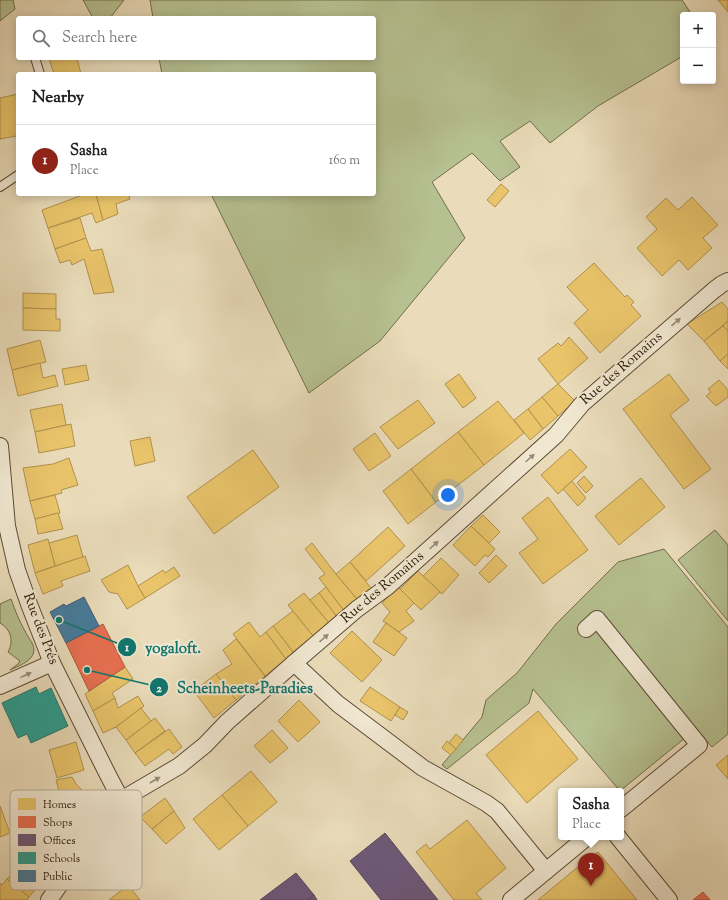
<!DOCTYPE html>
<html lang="en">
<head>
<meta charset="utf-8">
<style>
  :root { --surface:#fff; --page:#f2f2f2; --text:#222; --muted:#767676; --line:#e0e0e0; --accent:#8f2418 }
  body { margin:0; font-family:"Sorts Mill Goudy",serif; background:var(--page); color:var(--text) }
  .controls { position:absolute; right:12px; top:12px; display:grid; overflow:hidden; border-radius:4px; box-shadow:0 2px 10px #0003 }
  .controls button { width:36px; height:36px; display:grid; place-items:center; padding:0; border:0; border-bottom:1px solid var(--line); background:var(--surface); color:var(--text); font:20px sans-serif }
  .you { position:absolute; left:448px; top:495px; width:14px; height:14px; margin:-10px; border:3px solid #fff; border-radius:50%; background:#1a73e8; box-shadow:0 0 0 6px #1a73e833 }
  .badge { display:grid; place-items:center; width:26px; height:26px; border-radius:50%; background:var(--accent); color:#fff; font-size:13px; font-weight:700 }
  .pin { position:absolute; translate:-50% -33px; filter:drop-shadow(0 1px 2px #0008) }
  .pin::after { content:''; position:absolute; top:21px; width:14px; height:12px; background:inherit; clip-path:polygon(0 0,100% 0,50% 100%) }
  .popup { position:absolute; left:558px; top:788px; width:66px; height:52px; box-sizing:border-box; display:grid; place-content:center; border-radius:4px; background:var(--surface); filter:drop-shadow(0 1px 3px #0005); font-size:13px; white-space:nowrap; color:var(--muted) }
  .popup b { font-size:15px; color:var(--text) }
  .popup::after { content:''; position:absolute; left:50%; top:100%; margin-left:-8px; border:8px solid transparent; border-top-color:var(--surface) }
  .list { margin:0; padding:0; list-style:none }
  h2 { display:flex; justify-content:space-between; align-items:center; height:52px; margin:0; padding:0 16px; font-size:17px }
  h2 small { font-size:13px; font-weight:400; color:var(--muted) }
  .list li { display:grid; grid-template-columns:26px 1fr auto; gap:12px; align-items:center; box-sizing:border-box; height:72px; padding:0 16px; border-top:1px solid var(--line) }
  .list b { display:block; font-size:15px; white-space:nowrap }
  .list p { margin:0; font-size:13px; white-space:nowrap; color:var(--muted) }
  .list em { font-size:13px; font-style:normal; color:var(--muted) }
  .icon { flex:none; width:22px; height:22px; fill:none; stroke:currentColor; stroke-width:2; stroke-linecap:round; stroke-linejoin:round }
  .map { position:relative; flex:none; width:728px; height:900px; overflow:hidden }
  .search { position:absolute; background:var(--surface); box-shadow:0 2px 10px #0003; left:16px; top:16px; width:360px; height:44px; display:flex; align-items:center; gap:10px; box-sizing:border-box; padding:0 14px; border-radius:4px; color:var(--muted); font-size:15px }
  .panel { position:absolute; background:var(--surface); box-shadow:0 2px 10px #0003; left:16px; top:72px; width:360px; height:124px; border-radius:4px }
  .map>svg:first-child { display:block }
  .green { fill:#b6c090; stroke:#716e4c }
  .homes { fill:#e9c46a; stroke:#b0914d }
  .shops { fill:#e76f51; stroke:#af563b }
  .offices { fill:#6d597a; stroke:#5a4658 }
  .schools { fill:#2a9d8f; stroke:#2b7667 }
  .public { fill:#457b9d; stroke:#3e5e71 }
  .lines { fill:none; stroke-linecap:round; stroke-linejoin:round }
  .lane-casing { stroke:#5c4b35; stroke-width:10 }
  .street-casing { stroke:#5c4b35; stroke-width:18 }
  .lane { stroke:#f1e8d2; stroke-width:8 }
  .street { stroke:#f1e8d2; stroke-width:16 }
  .oneway { fill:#988c78 }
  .labels { text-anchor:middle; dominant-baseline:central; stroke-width:4; stroke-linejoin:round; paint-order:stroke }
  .street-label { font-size:14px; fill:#2c1b09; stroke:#f1e8d2 }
  .key { fill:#f1e8d2; stroke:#b6aa96; stroke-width:1 }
  .key-label { font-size:11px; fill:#2c1b09 }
  .leader { fill:none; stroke:#0f766e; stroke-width:1.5 }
  .callout-dot { fill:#0f766e; stroke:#f1e8d2; stroke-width:1.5 }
  .mark-label { font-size:12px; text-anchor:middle; font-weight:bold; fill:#fff }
  .callout-label { font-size:15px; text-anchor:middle; font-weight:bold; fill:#0f766e; stroke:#f1e8d2; stroke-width:4; stroke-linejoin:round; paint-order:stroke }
</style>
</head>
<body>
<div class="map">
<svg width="728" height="900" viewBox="0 0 728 900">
  <rect width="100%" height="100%" fill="#eadcba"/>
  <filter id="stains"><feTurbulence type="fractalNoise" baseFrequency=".005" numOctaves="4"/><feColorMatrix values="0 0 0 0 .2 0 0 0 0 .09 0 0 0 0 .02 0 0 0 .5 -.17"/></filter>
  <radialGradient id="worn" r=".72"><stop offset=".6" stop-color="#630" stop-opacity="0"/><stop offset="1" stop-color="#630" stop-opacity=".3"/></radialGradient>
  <g class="green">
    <polygon points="0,0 13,0 15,9 0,21"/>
    <polygon points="83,0 124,0 110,18 93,18"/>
    <polygon points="150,0 682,0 692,15 683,15 683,56 598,106 550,143 530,121 500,141 520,167 500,181 472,153 432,182 465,238 380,341 309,393 211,194 374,194 374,74 162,74 159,58 374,58 374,18 153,18"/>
    <polygon points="715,530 728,545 728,621 678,560"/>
    <polygon points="664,549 728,627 728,734 712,747 696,729 620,791 533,689 529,703 447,769 442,765 482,717 486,700 517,673 556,624 618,562"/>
    <path d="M 11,599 C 15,610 19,621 25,631 C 27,636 31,640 33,645 C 38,659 21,665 10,670 L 18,664 L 20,661 L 8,652 C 14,641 11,629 0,623 L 0,604 Z"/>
  </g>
  <g class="homes">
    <polygon points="718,0 728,0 728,12"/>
    <polygon points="49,58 77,58 81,74 54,74"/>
    <polygon points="18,94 18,138 16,136 0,139 0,140 0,98"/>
    <polygon points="501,184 509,191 495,207 487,200"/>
    <polygon points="85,194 96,194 103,220 96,223 92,213 48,228 42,210"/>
    <polygon points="96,194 134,194 129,196 130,199 116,204 118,214 103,220"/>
    <polygon points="692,197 718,225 703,238 712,248 688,270 679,260 662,276 637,248 657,229 646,217 666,198 678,210"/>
    <polygon points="80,218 86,238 55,249 48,228"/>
    <polygon points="86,238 91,251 102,249 114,292 94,294 84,259 72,265 70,260 60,263 55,249"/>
    <polygon points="594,263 625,297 627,295 634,302 631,305 641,316 600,353 574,323 588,310 567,287"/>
    <polygon points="23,293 56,294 56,309 23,308"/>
    <polygon points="722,302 728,309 728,321 704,341 687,324"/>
    <polygon points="23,308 56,309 56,319 60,319 60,331 23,330"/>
    <polygon points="728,321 728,331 723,326"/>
    <polygon points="723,326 728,331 728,354 720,361 704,341"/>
    <polygon points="569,337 588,358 558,384 538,359 558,343 561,346"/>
    <polygon points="40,340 46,362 12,370 7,349"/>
    <polygon points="728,354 728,369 720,361"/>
    <polygon points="40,363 43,378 55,375 58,386 18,396 12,370"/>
    <polygon points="86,365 89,380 65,385 62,369"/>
    <polygon points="459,374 476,398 463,408 445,384"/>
    <polygon points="669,374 689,400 670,415 711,469 684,489 623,409"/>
    <polygon points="719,380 728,390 728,397 716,406 706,396 711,392 708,389"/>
    <polygon points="558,384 575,401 558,416 542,397"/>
    <polygon points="542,397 558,416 543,429 528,409"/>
    <polygon points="418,400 435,423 398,449 380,427"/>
    <polygon points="498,401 524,433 484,465 458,432"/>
    <polygon points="62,404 66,425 35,432 30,410"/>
    <polygon points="528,409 543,429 530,440 514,420"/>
    <polygon points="71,424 75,446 39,453 35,432"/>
    <polygon points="458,432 484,465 436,502 411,469"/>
    <polygon points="375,433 391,456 369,471 353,449"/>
    <polygon points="150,437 155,461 135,466 130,441"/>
    <polygon points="570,449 587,467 558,494 541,475"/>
    <polygon points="253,450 279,487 214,534 187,497"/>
    <polygon points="69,458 78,485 61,490 62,493 30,501 23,468 53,464"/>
    <polygon points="411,469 436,502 408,524 383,491"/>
    <polygon points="584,476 593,486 586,493 577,483"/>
    <polygon points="641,478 665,507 619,545 595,516"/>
    <polygon points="572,481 586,498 578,506 563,489"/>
    <polygon points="55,495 60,513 35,519 30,501"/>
    <polygon points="548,497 588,550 543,584 519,553 538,539 522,518"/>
    <polygon points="58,513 63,529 38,534 35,519"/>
    <polygon points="483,515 500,532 489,543 471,526"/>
    <polygon points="471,526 495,549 488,557 485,555 475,566 453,545"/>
    <polygon points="388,527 405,546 366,581 350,562"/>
    <polygon points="77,535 83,557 55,566 49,543"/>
    <polygon points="48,539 55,566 35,573 28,545"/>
    <polygon points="312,543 336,574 357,599 344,611 319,578 325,574 305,549"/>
    <polygon points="496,555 507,566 489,583 479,573"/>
    <polygon points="85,556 90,571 61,581 63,586 43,594 35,573"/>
    <polygon points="441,558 459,575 442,594 423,576"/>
    <polygon points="350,562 371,588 357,599 336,574"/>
    <polygon points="128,565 138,586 145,598 127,609 118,594 109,592 101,580"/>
    <polygon points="174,567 180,576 145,598 138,586 163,570 165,573"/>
    <polygon points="418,571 440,592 421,610 400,589"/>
    <polygon points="326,587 344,611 337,617 319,593"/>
    <polygon points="398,587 414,603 406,611 414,621 399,632 383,621 390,612 382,603"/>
    <polygon points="304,593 329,623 313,636 288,605"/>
    <polygon points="319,593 337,617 329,623 310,600"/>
    <polygon points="293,611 313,636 293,652 273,626"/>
    <polygon points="249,622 260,637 266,632 286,659 265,676 233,634"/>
    <polygon points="386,623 407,638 394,656 373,642"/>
    <polygon points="273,626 293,652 286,659 266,632"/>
    <polygon points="352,631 382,660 362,682 330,653"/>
    <polygon points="236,639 265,676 236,700 216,674 232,664 223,650"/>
    <polygon points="125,667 133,679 112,693 115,698 93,711 85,694"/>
    <polygon points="216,674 236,700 214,718 194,691"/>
    <polygon points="370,687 400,707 391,721 360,701"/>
    <polygon points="138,696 144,706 116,727 103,733 93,711 115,698 118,708"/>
    <polygon points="299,700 320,722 298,742 278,721"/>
    <polygon points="400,707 408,712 403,720 395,715"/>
    <polygon points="141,708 151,721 126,740 116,727"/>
    <polygon points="538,711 578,759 527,803 486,755"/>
    <polygon points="155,718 165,731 135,753 126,740"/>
    <polygon points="169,729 182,747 173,754 169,749 145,766 135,753"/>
    <polygon points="272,730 288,748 270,763 254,746"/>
    <polygon points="456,734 463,740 456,749 449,743"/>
    <polygon points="447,741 456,749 451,755 442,748"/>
    <polygon points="76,742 84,770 57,778 49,750"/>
    <polygon points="728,755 728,779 716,765"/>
    <polygon points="251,771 277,802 248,826 222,795"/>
    <polygon points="72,777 76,784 96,804 89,812 95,818 80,833 74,827 69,833 47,812 64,796 59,791 56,780"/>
    <polygon points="222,795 248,826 219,850 193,819"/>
    <polygon points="165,798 174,811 152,829 140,817"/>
    <polygon points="0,806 10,833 0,837"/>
    <polygon points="174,811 185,828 166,844 152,829"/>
    <polygon points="467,820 506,868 476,893 482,900 454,900 416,852 426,844 430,849"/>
    <polygon points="48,823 62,843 37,869 24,854 20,847"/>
    <polygon points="130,833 137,842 123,853 116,844"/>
    <polygon points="598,852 637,900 538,900 573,871"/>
    <polygon points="24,854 37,869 44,879 29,897 7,879 17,868 14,865"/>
    <polygon points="7,879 29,897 27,900 0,900 0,883 2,885"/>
    <polygon points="128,885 140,900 109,900"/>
  </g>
  <g class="shops">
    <polygon points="103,624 125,667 89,691 66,643"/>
    <polygon points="703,892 710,900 693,900"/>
  </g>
  <g class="offices">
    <polygon points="385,833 438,900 381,900 350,861"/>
    <polygon points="296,873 314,895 308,900 260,900"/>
    <polygon points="314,895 317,900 308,900"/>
  </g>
  <polygon class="schools" points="36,687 39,694 51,688 68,726 31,743 27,734 18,738 2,703"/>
  <polygon class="public" points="84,597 99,626 66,643 50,612 64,604 66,606"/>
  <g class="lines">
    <defs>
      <g id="lane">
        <polyline points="35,58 40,74"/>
        <polyline points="0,187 18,175"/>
      </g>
      <g id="street">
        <polyline points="0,446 7,526 17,570 29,604 52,663 107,773 121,800"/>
        <polyline points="586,629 597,619 699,745 621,809"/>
        <polyline points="294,663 338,704 423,768 486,803 497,811 546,871"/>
        <polyline points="0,686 52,663"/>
        <polyline points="618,837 669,900"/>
        <polyline points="49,900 93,837 121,800 179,766 205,745 227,722 294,663 357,609 387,587 556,435 582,404 714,290 722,284 728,281"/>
        <polyline points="511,900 587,837"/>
      </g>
    </defs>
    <use href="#lane" class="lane-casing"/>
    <use href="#street" class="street-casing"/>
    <use href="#lane" class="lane"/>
    <use href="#street" class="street"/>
  </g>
  <defs><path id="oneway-solid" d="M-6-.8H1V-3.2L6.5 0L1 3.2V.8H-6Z"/></defs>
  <g class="oneway">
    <use href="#oneway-solid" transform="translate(676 322) rotate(-41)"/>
    <use href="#oneway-solid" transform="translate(530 458) rotate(-42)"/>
    <use href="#oneway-solid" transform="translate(434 545) rotate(-42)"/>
    <use href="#oneway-solid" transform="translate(324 638) rotate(-41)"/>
    <use href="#oneway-solid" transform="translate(26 675) rotate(-24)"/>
    <use href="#oneway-solid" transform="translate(155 780) rotate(-30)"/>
  </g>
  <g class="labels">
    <g class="street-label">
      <text transform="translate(622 369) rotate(-41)">Rue des Romains</text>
      <text transform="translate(383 588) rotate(-40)">Rue des Romains</text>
      <text transform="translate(40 629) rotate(69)">Rue des Prés</text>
    </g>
  </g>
  <rect x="10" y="790" width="132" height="100" rx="6" class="key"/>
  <rect x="18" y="798" width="18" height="12" fill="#e9c46a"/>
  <rect x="18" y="816" width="18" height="12" fill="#e76f51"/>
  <rect x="18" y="834" width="18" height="12" fill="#6d597a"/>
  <rect x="18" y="852" width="18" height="12" fill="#2a9d8f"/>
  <rect x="18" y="870" width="18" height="12" fill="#457b9d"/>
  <g class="key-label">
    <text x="43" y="808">Homes</text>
    <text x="43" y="826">Shops</text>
    <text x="43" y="844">Offices</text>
    <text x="43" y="862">Schools</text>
    <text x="43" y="880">Public</text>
  </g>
  <path class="leader" d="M59 620L127 647M87 670L159 687"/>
  <g class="callout-dot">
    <circle cx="59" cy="620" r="4"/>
    <circle cx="87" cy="670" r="4"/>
    <circle cx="127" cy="647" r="10"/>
    <circle cx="159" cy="687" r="10"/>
  </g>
  <g class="mark-label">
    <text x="127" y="651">1</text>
    <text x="159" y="692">2</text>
  </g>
  <g class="callout-label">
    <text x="173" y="653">yogaloft.</text>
    <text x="245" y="693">Scheinheets-Paradies</text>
  </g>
  <rect width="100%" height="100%" filter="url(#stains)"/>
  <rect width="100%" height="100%" fill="url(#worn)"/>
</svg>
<div class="controls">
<button>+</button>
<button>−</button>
</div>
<div class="you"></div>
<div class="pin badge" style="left:591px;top:886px">1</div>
<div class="popup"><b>Sasha</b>Place</div>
<div class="search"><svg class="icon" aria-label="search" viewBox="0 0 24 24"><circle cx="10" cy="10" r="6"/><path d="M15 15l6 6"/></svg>Search here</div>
<section class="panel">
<h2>Nearby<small></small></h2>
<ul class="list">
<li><span class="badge">1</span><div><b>Sasha</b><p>Place</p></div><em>160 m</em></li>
</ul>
</section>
</div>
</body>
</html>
